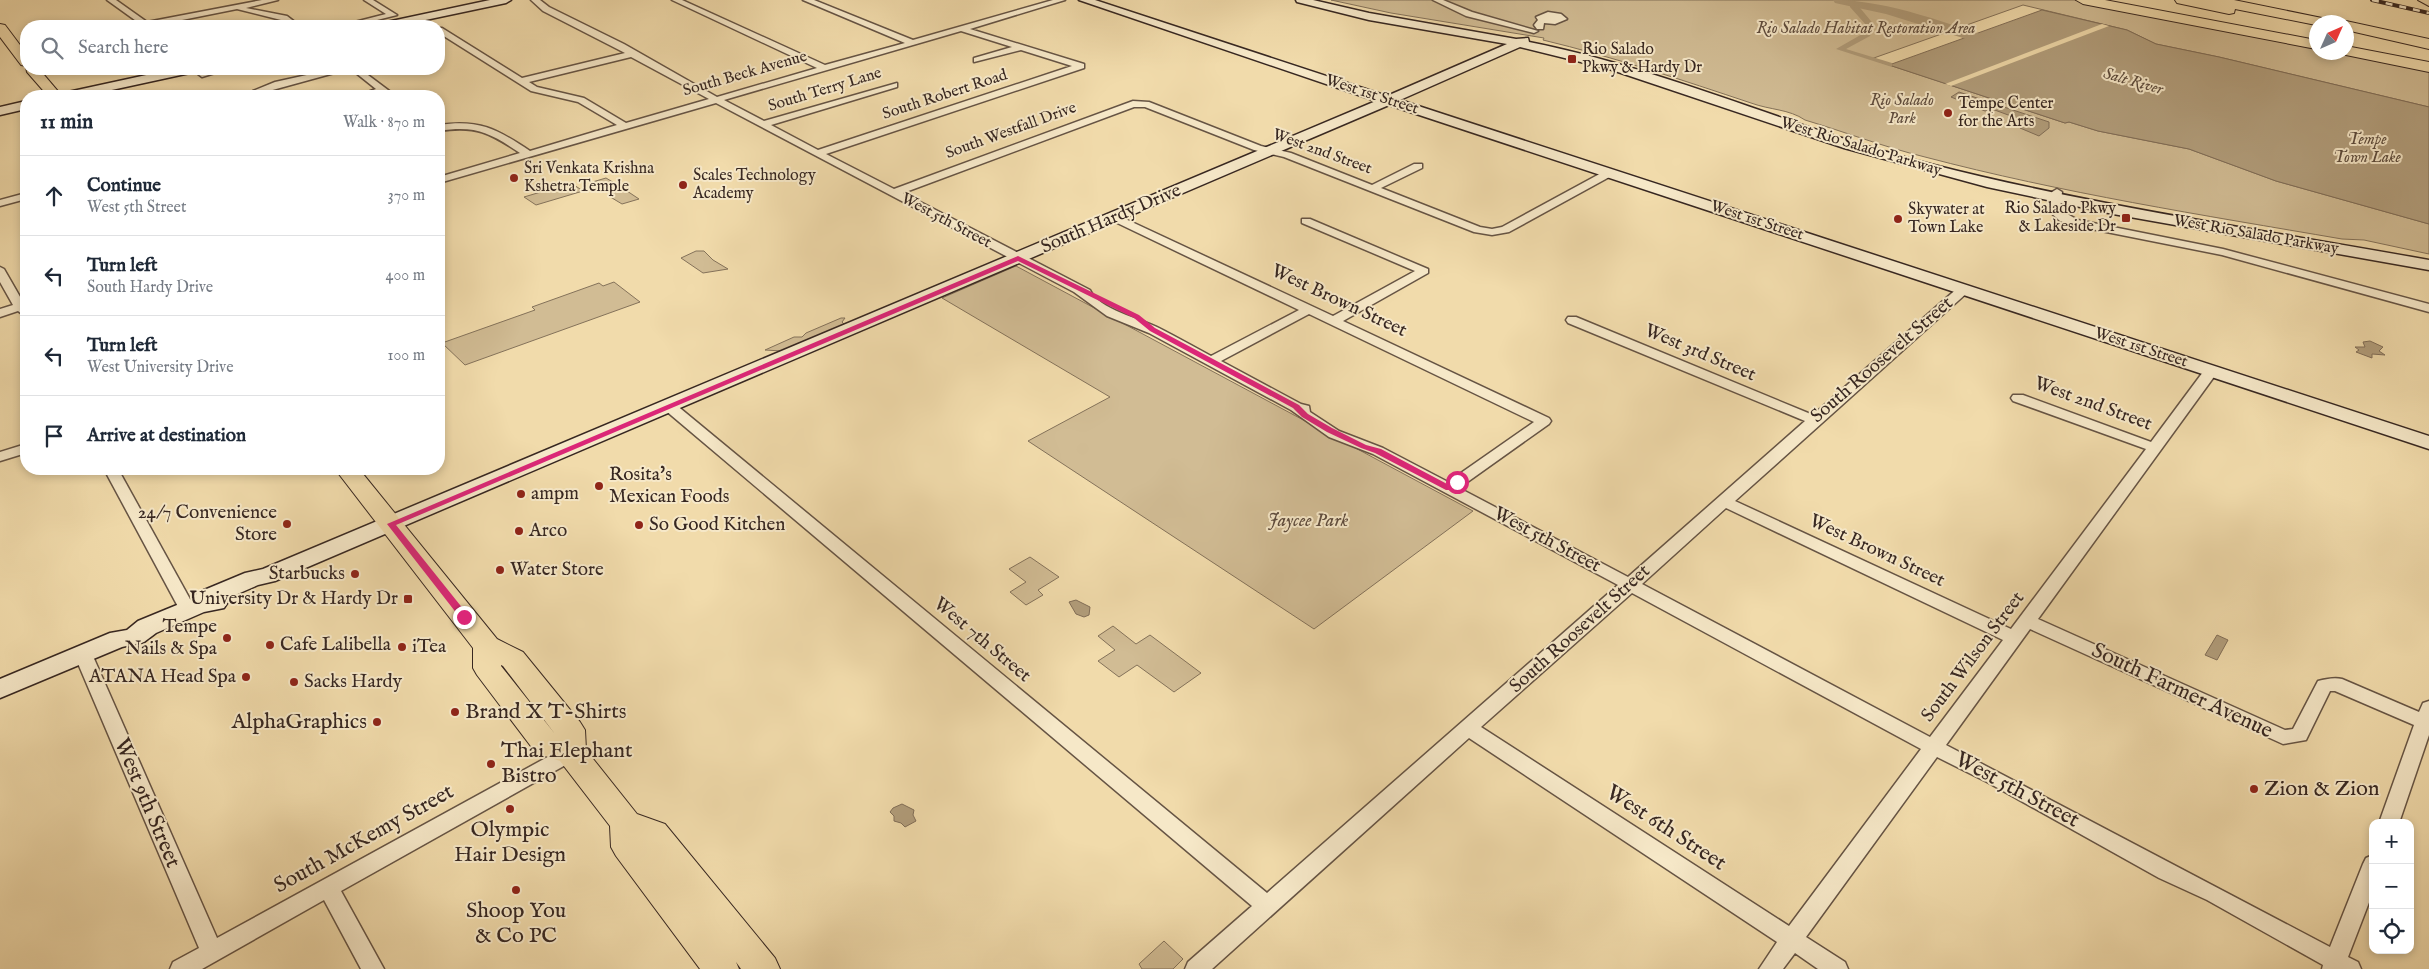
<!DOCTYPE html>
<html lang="en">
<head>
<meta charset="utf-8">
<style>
  :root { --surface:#fff; --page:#f2f2f3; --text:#1f2937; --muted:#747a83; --line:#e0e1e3 }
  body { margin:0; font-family:"IM FELL English",serif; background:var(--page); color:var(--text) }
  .controls { position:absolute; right:15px; bottom:15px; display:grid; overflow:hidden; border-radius:10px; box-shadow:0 2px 8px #0003 }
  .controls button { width:45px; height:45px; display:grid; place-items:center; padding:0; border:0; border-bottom:1px solid var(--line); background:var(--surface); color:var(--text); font:25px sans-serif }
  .compass { position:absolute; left:2309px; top:15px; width:45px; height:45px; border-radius:50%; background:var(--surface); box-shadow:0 2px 8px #0003; rotate:45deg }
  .stop { position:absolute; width:15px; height:15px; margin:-11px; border:4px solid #db2777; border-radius:50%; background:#fff }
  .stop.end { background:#db2777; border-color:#fff; box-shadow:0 1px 5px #0008 }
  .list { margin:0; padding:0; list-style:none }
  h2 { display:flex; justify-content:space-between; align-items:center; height:65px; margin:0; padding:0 20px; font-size:21px }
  h2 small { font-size:16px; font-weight:400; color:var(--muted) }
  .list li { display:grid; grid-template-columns:32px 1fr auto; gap:15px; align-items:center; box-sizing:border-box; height:80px; padding:0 20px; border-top:1px solid var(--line) }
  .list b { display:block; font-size:19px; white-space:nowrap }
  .list p { margin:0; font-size:16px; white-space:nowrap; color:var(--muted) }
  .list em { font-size:16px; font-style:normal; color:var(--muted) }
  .icon { flex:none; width:28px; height:28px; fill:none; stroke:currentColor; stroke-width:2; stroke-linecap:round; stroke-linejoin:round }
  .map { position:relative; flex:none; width:2429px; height:969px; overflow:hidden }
  .search { position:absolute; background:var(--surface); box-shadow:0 2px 8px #0003; left:20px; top:20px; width:425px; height:55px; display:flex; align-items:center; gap:12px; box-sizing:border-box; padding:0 18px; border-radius:20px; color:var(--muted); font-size:19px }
  .panel { position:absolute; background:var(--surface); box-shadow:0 2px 8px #0003; left:20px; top:90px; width:425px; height:385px; border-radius:20px }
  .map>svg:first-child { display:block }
  .green { fill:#d1bc94; stroke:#84725a }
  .water { fill:#b29e7c; stroke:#816e58 }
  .pier { fill:#f1dbab }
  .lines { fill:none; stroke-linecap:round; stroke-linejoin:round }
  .canal { fill:#b29e7c; fill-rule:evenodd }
  .river { fill:#b29e7c; fill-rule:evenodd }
  .street-casing { stroke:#665444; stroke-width:3 }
  .secondary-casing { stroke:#372721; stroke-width:3 }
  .primary-casing { stroke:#372721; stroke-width:2 }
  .highway-casing { stroke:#372721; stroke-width:2 }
  .street { fill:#f6e8c8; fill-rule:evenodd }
  .secondary { fill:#f6e8c8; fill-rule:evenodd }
  .primary { fill:#f1dbab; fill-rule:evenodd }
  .highway { fill:#f1dbab; fill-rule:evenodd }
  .rail-casing { stroke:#372721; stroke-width:4 }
  .rail { stroke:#f6e8c8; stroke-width:2.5; stroke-dasharray:7; stroke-linecap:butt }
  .route { fill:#db2777 }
  .poi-dot { fill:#8f2418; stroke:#f6e8c8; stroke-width:2 }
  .labels { text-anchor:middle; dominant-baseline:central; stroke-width:4; stroke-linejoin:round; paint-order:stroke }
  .far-park-label { font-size:16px; font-style:italic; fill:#5e4c3e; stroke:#f6e8c8 }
  .far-poi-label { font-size:16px; fill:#372721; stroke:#f6e8c8; text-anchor:start }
  .far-street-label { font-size:16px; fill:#372721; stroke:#f6e8c8 }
  .far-water-label { font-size:16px; font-style:italic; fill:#5c4b3c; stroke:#f6e8c8 }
  .street-label { font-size:19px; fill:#372721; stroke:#f6e8c8 }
  .poi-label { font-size:19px; fill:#372721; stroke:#f6e8c8; text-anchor:start }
  .park-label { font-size:19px; font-style:italic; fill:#5e4c3e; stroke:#f6e8c8 }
  .near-street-label { font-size:22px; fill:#372721; stroke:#f6e8c8 }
  .near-poi-label { font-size:22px; fill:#372721; stroke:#f6e8c8; text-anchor:start }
</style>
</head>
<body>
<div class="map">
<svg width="2429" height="969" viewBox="0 0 2429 969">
  <rect width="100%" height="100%" fill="#f1dbab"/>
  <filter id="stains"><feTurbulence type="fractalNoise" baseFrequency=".004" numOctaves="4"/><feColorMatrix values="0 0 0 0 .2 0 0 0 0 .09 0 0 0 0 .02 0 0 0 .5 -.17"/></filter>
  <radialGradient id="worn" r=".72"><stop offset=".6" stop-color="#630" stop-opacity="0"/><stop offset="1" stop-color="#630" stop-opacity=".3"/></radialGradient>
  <g class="green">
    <path d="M 1331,0 L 2074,0 L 2316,48 L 2316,52 L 2340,53 L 2429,70 L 2429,107 L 2219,57 L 2156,44 L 2127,30 L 2023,5 L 1871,59 L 2065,123 L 2069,122 L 2098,131 L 2189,149 L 2276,181 L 2429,224 L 2429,254 L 2364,240 L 2342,239 C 2202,215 2062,193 1925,157 C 1884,147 1845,132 1805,120 C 1789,109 1770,110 1751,103 C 1682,80 1614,57 1543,40 L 1544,38 L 1391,13 Z"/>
    <polygon points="606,178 621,187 604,192 589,183"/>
    <polygon points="571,183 583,191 536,205 524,197"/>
    <polygon points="624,189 639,199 622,204 607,195"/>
    <polygon points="696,251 704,251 713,260 728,269 703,273 681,258"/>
    <polygon points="1016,266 1473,511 1314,629 1028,441 1110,397 942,298"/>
    <polygon points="614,282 640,302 465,365 442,343 535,310 532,307 599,283 603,286"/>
    <polygon points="841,318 845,318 842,322 845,325 782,351 765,350 794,337 802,337 806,333"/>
    <polygon points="1030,557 1059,577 1038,590 1043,595 1026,605 1010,592 1026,582 1009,569"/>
    <polygon points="1113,626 1136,644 1150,635 1201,673 1174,692 1137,665 1119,677 1098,661 1115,650 1098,636"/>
    <polygon points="1164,941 1183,959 1173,969 1142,969 1139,964"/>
  </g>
  <g class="water">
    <polygon points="2042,10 2127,30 2156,44 2219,57 2429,107 2429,224 2276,181 2189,149 2098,131 2069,122 2065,123 1889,65"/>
    <polygon points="1959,92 2049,122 2049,128 2039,136 2020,128 2023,127 2017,124 2019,119 1992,109 1985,111 1951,97"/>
    <polygon points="2370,341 2383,347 2379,351 2385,355 2372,354 2372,358 2356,352 2359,350 2355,347 2365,347 2363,342"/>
    <polygon points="1076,600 1090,607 1089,615 1084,617 1076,614 1069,602"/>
    <polygon points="2217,635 2228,640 2217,660 2205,655"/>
    <polygon points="902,804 914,810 913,815 916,821 905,827 901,823 894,821 894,816 890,812 893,808"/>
  </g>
  <polygon class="pier" points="2102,24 2109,26 1951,86 1945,84"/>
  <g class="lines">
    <polygon class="canal" points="1850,3 1856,3 1875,26 1870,36 1846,49 1892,63 1892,67 1836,49 1864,33 1867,26 1850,7"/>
    <path class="river" d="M 1833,0 C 1891,0 1949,25 2005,42 L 2007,45 L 2000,49 L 1995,48 L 1886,14 L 1835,3 Z"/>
    <defs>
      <g id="street">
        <polygon points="107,0 116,0 147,22 262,0 278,0 246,8 287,16 300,26 291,26 281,20 237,9 152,26 134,26 139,23"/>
        <polygon points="364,0 373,0 397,15 353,26 339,26 386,14"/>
        <path d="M 531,0 L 540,0 L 549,7 L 624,44 L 717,97 L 817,68 L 672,0 L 682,0 L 825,65 L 905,43 L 803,0 L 814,0 L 913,40 L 1053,0 L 1065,0 L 970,29 L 1084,64 L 1084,68 L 826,154 L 894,189 L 1133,101 L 1149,102 L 1261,146 L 1291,153 L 1372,185 L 1414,164 L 1422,164 L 1422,168 L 1381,188 L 1480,227 L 1492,229 L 1502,227 L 1605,171 L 1613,171 L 1613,175 L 1509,232 L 1492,235 L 1474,232 L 1284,157 L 1254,150 L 1145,107 L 1134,107 L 903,193 L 1090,290 C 1098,309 1141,319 1159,328 C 1177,337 1194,347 1211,356 L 1299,310 L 1111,220 L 1111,216 L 1119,216 L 1333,316 L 1415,271 L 1302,223 L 1302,219 L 1310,219 L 1428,269 L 1428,273 L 1343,321 L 1549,418 L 1551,421 L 1549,424 L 1459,488 L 1628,577 L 1805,421 L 1568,323 L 1566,320 L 1568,317 L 1576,317 L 1813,415 L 1960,286 L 1968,286 L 1970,289 L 1968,292 L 1735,501 L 2011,629 L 2146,449 L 2013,401 L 2011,398 L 2013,395 L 2023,395 L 2151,442 L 2206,368 L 2216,368 L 2218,371 L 2216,374 L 2038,619 L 2285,730 L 2293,729 L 2318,681 C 2326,679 2334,677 2342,679 L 2419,712 L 2423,703 L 2429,701 L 2429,735 L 2399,823 L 2379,823 L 2414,725 L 2335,691 L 2330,691 L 2306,740 L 2283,744 L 2030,629 L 1946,745 L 2330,947 L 2363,864 L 2366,858 L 2373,855 L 2373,892 L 2348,957 L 2358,962 L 2361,969 L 2322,969 L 2323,965 L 2207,900 L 2159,878 L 1987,782 L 1937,757 L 1806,937 L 1845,962 L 1848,969 L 1818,969 L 1795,953 L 1783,969 L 1759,969 L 1777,942 L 1469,738 L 1212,969 L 1185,969 L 1188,962 L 1252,906 L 665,410 L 663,407 L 665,404 L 675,404 L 1267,893 L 1618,585 L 1373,454 L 1329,437 L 1291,410 L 1149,333 L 1107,316 L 1074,292 L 716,103 L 439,183 L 439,177 L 520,153 C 490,133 476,125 439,131 L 439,125 C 479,119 497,129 530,151 L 617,125 L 578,102 L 531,91 L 439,33 L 439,28 L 442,28 L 522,78 L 625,53 L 543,11 ZM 961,31 L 1012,47 L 974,58 L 974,62 L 1021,50 L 1072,66 L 818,150 L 771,125 L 897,87 L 897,83 L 764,121 L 724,100 ZM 631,57 L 709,99 L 626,123 L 584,98 L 537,87 L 529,82 ZM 1309,314 L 1534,422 L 1448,482 L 1383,448 L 1339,431 L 1310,412 L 1309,406 L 1301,404 L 1221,361 ZM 1726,508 L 2003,640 L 1930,737 L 1642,584 ZM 1632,593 L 1921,749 L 1789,926 L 1481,727 Z"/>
        <polygon points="1433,0 1443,0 1472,12 1538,31 1534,33 1466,16"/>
        <polygon points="1548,12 1561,14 1567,19 1555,24 1544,23 1543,29 1537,29 1534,25 1538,20 1536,17"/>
        <polygon points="417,24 432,24 436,26 413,26"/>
        <polygon points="214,69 228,69 202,77 198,74"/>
        <polygon points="334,69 349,69 258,94 253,91 275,82"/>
        <polygon points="351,69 360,69 396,96 386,96 381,93 357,96 376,89"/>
        <polygon points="2057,189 2062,192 2060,210 2078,220 2223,249 2429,304 2429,312 2222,255 2071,225 2060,221 2049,211 2052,192"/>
        <polygon points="26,193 26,199 0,206 0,200"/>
        <polygon points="0,267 4,269 23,302 26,301 26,317 18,311 0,317 0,309 13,305 0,282"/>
        <polygon points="26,444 26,453 0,461 0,452"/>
        <polygon points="104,469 118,469 196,610 194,614 182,614"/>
        <polygon points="83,648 89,650 92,654 217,938 564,748 571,746 578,748 581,753 578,758 341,891 384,969 361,969 324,900 202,969 170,969 173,962 199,948 74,654 77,650"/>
      </g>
      <g id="secondary">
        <polygon points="490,0 511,0 506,3 397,26 376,26 382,23"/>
        <path d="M 1079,0 L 1095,0 L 1387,96 L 1507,44 L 1369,20 L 1297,2 L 1296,0 L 1313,0 L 1369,13 L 1516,39 L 1528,38 L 1529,42 C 1666,69 1795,129 1930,164 C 2094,206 2262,230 2429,260 L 2429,270 L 2113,214 L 1987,187 L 1844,148 L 1609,69 L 1520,47 L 1400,100 L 2429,436 L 2429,449 L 1389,105 L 275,581 L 258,585 L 226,599 L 228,602 L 224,608 L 204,612 L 156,633 L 144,642 L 122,647 L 0,698 L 0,679 L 110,633 L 127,630 L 138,621 L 194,598 L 197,593 L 245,573 L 263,569 L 1376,101 Z"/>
        <polygon points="174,69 196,69 190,73 84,96 62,96 68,92"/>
        <polygon points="26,101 26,109 0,115 0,107"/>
      </g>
      <g id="primary">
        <polygon points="2418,0 2429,0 2429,6"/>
        <polygon points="0,24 5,25 26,53 26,66 21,65 0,37"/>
        <polygon points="26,67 39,69 62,96 48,96 27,72"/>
        <path d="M 335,469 L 359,469 L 497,639 L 523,652 L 580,722 L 585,730 L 586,750 L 637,814 L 665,824 L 775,958 L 780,969 L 741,969 L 736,962 L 739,969 L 700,969 L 616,856 L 611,847 L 610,826 L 560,761 L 536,753 L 477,675 L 473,668 L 473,648 ZM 501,665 L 503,666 L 555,734 L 501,666 Z"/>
      </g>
      <g id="highway">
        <polygon points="2076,0 2105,0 2316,40 2316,49 2083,4"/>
        <polygon points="2175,0 2234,0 2322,18 2329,22 2316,22 2316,25 2235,9 2234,13 2229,14 2177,3"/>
        <polygon points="2346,21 2429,39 2429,49 2346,30 2346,22 2340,22"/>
        <polygon points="2346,46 2429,62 2429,72 2341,54 2339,52 2346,52"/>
      </g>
    </defs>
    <use href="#street" class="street-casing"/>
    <use href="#secondary" class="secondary-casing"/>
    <use href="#primary" class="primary-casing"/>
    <use href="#highway" class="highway-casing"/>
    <use href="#street" class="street"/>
    <use href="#secondary" class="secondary"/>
    <use href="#primary" class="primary"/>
    <use href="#highway" class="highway"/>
    <defs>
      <polyline id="rail" points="2372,0 2429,13"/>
    </defs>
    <use href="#rail" class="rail-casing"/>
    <use href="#rail" class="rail"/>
  </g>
  <polygon class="route" points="1018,256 1139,315 1155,328 1299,405 1308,414 1332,428 1366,445 1381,449 1449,485 1457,480 1461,482 1452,490 1446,490 1375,453 1361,448 1327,432 1302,417 1293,408 1150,331 1134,318 1018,261 396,525 468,615 468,619 461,619 387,524"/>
  <g class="poi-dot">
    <rect x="1567" y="54" width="10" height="10" rx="2.5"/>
    <circle cx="1948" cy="113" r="5"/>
    <circle cx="514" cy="178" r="5"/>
    <circle cx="683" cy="185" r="5"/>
    <rect x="2121" y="213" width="10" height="10" rx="2.5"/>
    <circle cx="1898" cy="219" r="5"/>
    <circle cx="599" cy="486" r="5"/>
    <circle cx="521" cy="494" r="5"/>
    <circle cx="287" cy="524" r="5"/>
    <circle cx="639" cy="525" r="5"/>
    <circle cx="519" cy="531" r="5"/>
    <circle cx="500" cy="570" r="5"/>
    <circle cx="355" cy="574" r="5"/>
    <rect x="403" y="594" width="10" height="10" rx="2.5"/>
    <circle cx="227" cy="638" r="5"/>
    <circle cx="270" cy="645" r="5"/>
    <circle cx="402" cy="647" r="5"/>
    <circle cx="246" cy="677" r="5"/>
    <circle cx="294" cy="682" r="5"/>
    <circle cx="455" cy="712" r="5"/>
    <circle cx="377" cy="722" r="5"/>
    <circle cx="491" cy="764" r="5"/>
    <circle cx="2254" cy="789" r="5"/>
    <circle cx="510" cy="809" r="5"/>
    <circle cx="516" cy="890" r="5"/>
  </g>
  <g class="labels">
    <g class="far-park-label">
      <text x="1866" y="29">Rio Salado Habitat Restoration Area</text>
      <text x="1902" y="101">Rio Salado<tspan x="1902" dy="18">Park</tspan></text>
    </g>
    <g class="far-poi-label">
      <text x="1582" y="50">Rio Salado<tspan x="1582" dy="18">Pkwy &amp; Hardy Dr</tspan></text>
      <text x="1958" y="104">Tempe Center<tspan x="1958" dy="18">for the Arts</tspan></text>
      <text x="524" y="169">Sri Venkata Krishna<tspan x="524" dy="18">Kshetra Temple</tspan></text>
      <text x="693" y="176">Scales Technology<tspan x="693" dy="18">Academy</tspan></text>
      <text x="2116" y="209" text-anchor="end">Rio Salado Pkwy<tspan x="2116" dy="18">&amp; Lakeside Dr</tspan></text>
      <text x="1908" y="210">Skywater at<tspan x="1908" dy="18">Town Lake</tspan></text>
    </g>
    <g class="far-street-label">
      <text transform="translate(745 74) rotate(-16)">South Beck Avenue</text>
      <text transform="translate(825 90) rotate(-17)">South Terry Lane</text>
      <text transform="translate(945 95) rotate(-18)">South Robert Road</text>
      <text transform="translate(1372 95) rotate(18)">West 1st Street</text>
      <text transform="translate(1011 131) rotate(-20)">South Westfall Drive</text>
      <text transform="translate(1861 147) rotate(17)">West Rio Salado Parkway</text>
      <text transform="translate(1322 152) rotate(20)">West 2nd Street</text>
      <text transform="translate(946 221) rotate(28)">West 5th Street</text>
      <text transform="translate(1757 221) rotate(18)">West 1st Street</text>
      <text transform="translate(2256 235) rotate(10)">West Rio Salado Parkway</text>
      <text transform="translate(2141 348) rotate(18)">West 1st Street</text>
    </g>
    <g class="far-water-label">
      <text transform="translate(2133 82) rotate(16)">Salt River</text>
      <text x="2367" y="140">Tempe<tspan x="2367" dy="18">Town Lake</tspan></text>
    </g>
    <g class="street-label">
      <text transform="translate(1111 219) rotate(-23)">South Hardy Drive</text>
      <text transform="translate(1339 301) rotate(25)">West Brown Street</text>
      <text transform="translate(1700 353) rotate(23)">West 3rd Street</text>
      <text transform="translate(1882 360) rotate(-41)">South Roosevelt Street</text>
      <text transform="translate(2093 404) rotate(20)">West 2nd Street</text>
      <text transform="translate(1547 540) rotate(28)">West 5th Street</text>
      <text transform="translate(1877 551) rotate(25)">West Brown Street</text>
      <text transform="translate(1580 629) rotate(-42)">South Roosevelt Street</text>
      <text transform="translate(982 640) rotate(40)">West 7th Street</text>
      <text transform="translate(1973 657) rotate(-53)">South Wilson Street</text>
    </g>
    <g class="poi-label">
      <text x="609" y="475">Rosita's<tspan x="609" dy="22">Mexican Foods</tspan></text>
      <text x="531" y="494">ampm</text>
      <text x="277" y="513" text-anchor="end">24/7 Convenience<tspan x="277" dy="22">Store</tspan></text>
      <text x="649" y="525">So Good Kitchen</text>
      <text x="529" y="531">Arco</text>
      <text x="510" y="570">Water Store</text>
      <text x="345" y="574" text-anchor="end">Starbucks</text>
      <text x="398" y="599" text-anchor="end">University Dr &amp; Hardy Dr</text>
      <text x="217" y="627" text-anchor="end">Tempe<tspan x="217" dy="22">Nails &amp; Spa</tspan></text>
      <text x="280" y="645">Cafe Lalibella</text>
      <text x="412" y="647">iTea</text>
      <text x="236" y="677" text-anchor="end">ATANA Head Spa</text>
      <text x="304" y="682">Sacks Hardy</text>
    </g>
    <g class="park-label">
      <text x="1308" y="521">Jaycee Park</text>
    </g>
    <g class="near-street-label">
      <text transform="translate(2182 691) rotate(25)">South Farmer Avenue</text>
      <text transform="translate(2017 790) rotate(28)">West 5th Street</text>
      <text transform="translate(147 803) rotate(67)">West 9th Street</text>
      <text transform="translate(1666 828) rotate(33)">West 6th Street</text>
      <text transform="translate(364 839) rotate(-29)">South McKemy Street</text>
    </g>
    <g class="near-poi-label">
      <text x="465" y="712">Brand X T-Shirts</text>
      <text x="367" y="722" text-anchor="end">AlphaGraphics</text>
      <text x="501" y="751">Thai Elephant<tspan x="501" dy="25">Bistro</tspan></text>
      <text x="2264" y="789">Zion &amp; Zion</text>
      <text x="510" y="830" text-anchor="middle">Olympic<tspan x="510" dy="25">Hair Design</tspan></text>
      <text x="516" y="911" text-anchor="middle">Shoop You<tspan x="516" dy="25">&amp; Co PC</tspan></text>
    </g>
  </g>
  <rect width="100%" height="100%" filter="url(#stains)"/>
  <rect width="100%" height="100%" fill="url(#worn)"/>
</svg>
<div class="controls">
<button>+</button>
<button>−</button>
<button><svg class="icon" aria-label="locate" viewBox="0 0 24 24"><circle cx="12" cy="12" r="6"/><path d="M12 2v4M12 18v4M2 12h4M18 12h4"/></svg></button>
</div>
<svg class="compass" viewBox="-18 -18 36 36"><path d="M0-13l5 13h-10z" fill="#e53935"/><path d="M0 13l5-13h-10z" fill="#747a83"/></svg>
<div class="stop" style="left:1457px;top:482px"></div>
<div class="stop end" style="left:464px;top:617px"></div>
<div class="search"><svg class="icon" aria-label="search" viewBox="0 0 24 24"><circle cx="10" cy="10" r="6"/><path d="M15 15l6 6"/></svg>Search here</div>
<section class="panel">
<h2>11 min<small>Walk · 870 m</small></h2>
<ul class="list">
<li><svg class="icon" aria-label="ahead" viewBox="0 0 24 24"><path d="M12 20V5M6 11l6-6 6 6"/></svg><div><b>Continue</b><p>West 5th Street</p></div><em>370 m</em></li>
<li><svg class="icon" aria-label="left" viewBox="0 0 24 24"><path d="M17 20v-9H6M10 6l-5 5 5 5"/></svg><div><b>Turn left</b><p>South Hardy Drive</p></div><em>400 m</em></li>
<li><svg class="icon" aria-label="left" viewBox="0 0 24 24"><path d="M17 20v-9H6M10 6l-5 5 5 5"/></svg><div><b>Turn left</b><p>West University Drive</p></div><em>100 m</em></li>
<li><svg class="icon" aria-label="arrive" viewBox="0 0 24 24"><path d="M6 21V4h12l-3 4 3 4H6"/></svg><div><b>Arrive at destination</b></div></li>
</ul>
</section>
</div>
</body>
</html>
